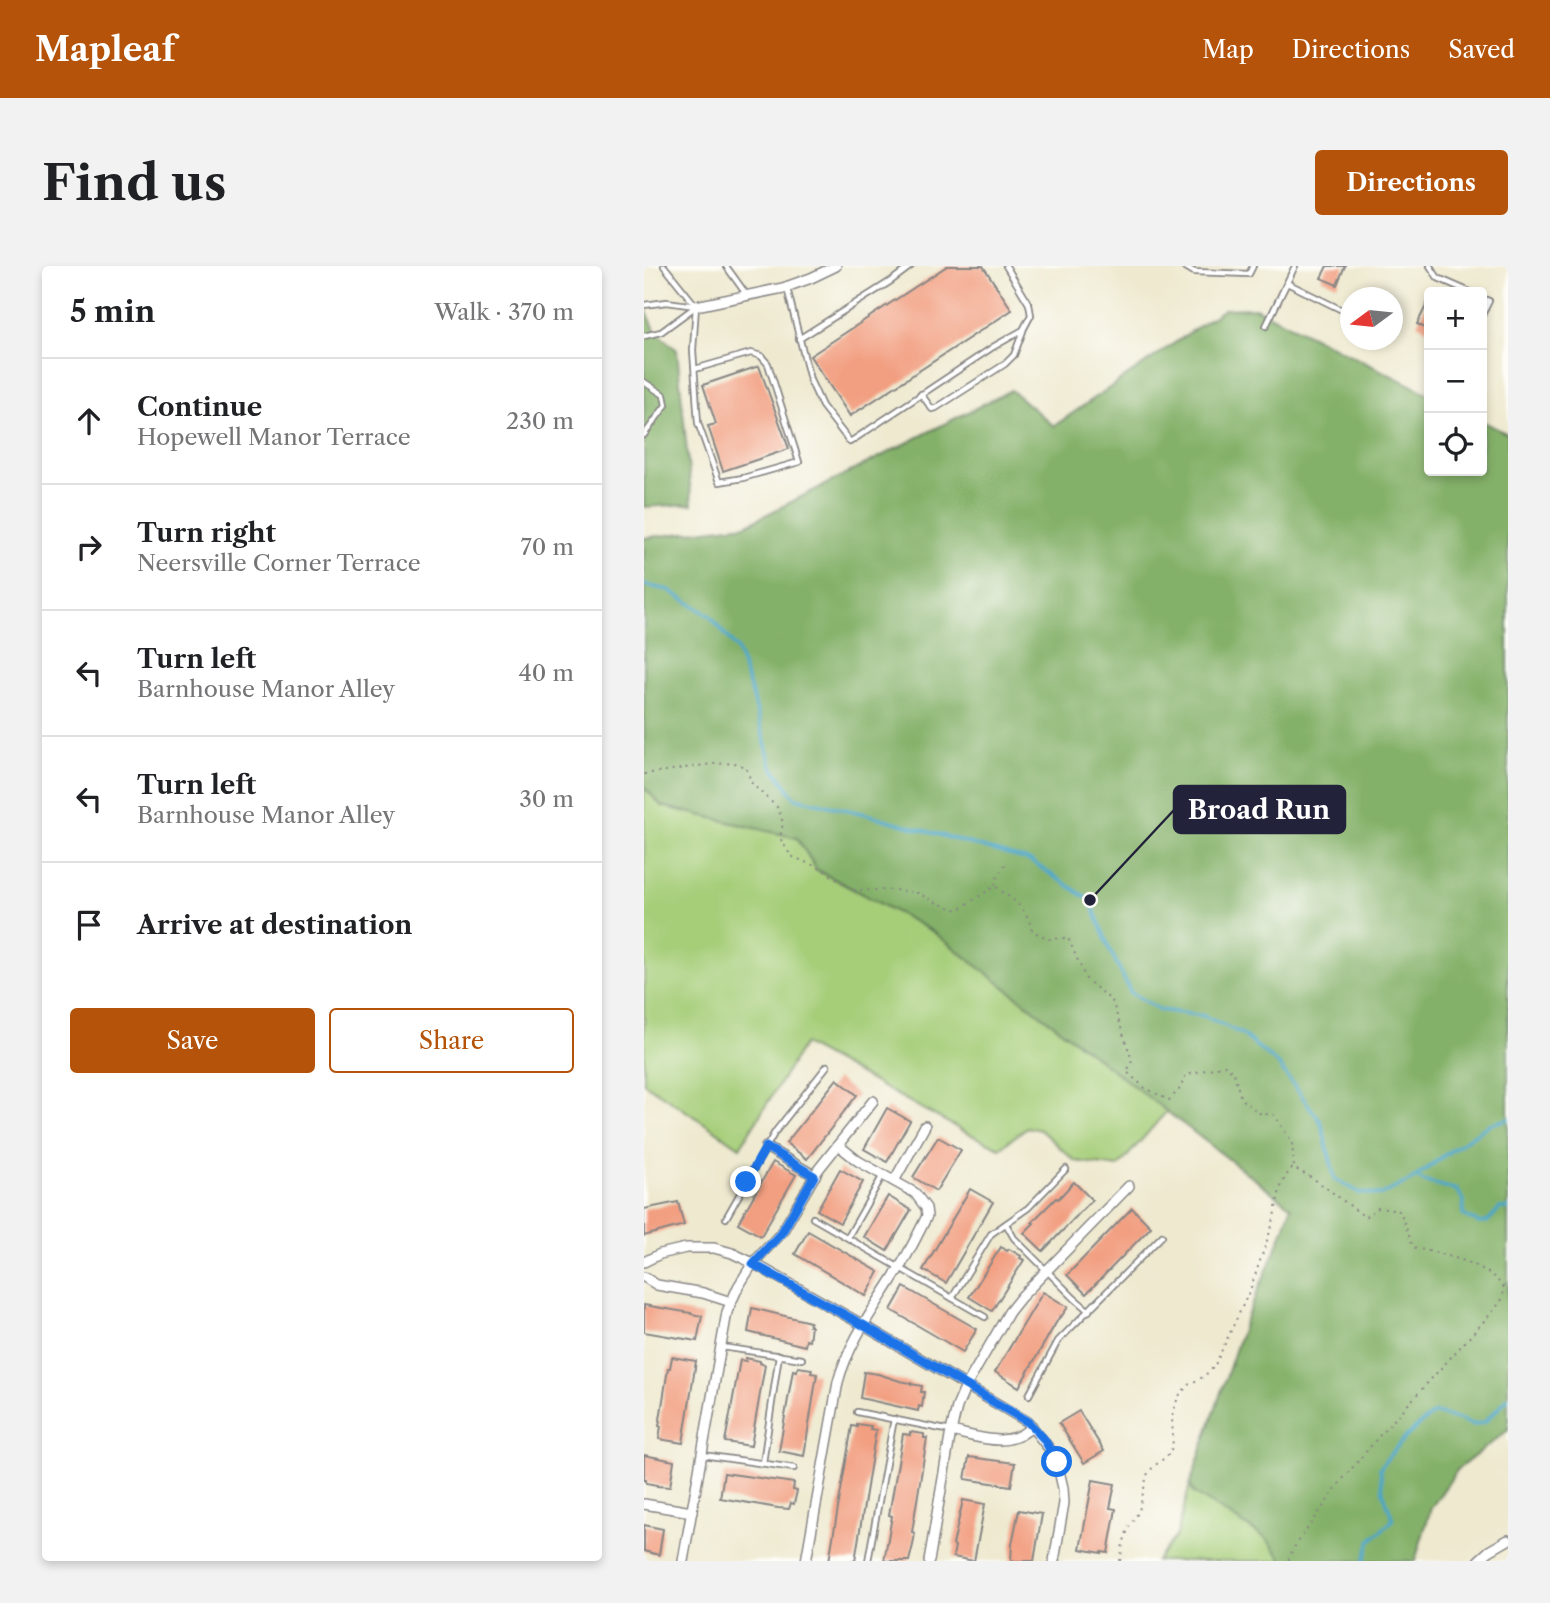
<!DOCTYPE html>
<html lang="en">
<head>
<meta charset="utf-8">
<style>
  :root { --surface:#fff; --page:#f2f2f2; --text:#202124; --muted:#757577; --line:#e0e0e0; --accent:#b45309 }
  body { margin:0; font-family:"Libre Caslon Text",serif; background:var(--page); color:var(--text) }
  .controls { position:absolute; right:21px; top:21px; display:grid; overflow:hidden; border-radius:7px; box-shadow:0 4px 10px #0003 }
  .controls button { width:63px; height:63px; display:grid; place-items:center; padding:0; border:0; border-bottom:2px solid var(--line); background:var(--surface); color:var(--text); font:35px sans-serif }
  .compass { position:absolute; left:696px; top:21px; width:63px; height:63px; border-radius:50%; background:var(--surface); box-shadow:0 4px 10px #0003; rotate:255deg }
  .stop { position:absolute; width:21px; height:21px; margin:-16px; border:5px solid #1a73e8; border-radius:50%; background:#fff }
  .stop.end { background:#1a73e8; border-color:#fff; box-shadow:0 2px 7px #0008 }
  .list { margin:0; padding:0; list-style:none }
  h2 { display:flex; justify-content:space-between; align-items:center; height:91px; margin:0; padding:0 28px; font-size:30px }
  h2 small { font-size:23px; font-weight:400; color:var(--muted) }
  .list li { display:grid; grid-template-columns:46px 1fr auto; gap:21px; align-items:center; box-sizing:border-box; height:126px; padding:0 28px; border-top:2px solid var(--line) }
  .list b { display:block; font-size:26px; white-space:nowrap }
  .list p { margin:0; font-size:23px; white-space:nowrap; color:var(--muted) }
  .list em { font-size:23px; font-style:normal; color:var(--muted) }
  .actions { display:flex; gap:14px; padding:21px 28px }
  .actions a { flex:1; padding:16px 0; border:2px solid var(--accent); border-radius:7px; text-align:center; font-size:24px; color:var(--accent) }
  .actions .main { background:var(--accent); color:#fff }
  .icon { flex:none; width:38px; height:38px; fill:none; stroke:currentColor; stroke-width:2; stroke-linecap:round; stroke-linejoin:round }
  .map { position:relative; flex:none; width:864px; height:1295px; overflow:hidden; border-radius:7px }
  header { display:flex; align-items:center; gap:42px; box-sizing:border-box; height:98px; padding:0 35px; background:var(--accent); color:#fff }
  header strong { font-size:33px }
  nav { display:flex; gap:38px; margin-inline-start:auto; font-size:24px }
  .intro { display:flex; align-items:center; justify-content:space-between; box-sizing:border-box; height:168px; padding:0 42px }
  h1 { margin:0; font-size:49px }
  .button { padding:18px 32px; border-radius:7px; background:var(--accent); color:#fff; font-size:24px; font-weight:700 }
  main { display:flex; gap:42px; padding:0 42px }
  aside { flex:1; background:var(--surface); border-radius:7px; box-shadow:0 4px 10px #0003 }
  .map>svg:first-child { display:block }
  .green { fill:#a6ce79; stroke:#64785a; stroke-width:2 }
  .forest { fill:#84b169; stroke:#536a52; stroke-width:2 }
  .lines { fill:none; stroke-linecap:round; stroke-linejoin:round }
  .stream { stroke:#4aa6c9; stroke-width:3.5 }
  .building { fill:#f29e80 }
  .lane-casing { stroke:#888685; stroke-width:8 }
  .street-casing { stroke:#888685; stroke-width:12 }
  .path { stroke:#888685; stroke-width:2; stroke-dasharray:2 5; stroke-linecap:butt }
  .lane { stroke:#fff; stroke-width:4.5 }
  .street { stroke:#fff; stroke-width:9 }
  .route { stroke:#1a73e8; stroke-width:9 }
  .leader { fill:none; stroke:#22223b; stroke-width:2.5 }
  .callout-dot { fill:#22223b; stroke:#fdfcf7; stroke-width:2.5 }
  .callout { fill:#22223b; stroke:#22223b; stroke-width:2.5 }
  .callout-label { font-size:26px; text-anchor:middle; font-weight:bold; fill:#fff }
</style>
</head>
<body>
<header>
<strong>Mapleaf</strong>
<nav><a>Map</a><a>Directions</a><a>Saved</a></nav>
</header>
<div class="intro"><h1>Find us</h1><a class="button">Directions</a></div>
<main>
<aside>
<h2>5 min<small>Walk · 370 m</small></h2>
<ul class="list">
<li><svg class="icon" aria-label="ahead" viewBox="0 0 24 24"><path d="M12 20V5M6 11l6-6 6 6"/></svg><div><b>Continue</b><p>Hopewell Manor Terrace</p></div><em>230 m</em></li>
<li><svg class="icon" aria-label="right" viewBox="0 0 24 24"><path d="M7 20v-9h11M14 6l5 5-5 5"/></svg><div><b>Turn right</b><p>Neersville Corner Terrace</p></div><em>70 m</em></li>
<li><svg class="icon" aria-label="left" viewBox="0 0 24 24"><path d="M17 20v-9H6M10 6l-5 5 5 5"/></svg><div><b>Turn left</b><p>Barnhouse Manor Alley</p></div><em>40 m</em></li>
<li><svg class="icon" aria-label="left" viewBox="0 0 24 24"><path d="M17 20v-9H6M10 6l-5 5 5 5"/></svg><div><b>Turn left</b><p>Barnhouse Manor Alley</p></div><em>30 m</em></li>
<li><svg class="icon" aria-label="arrive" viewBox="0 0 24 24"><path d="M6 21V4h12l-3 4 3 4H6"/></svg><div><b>Arrive at destination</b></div></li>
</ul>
<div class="actions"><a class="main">Save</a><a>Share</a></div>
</aside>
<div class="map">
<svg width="864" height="1295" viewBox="0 0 864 1295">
  <rect width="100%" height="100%" fill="#fdfcf7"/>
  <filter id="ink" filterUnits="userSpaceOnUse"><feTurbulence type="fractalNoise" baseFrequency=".0143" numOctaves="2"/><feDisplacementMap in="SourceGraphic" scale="14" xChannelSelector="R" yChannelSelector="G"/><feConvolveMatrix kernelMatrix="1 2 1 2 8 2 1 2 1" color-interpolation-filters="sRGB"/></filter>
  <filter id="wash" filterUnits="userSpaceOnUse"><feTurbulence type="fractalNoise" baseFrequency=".00686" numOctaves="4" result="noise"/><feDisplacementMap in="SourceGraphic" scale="28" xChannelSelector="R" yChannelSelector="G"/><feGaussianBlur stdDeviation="1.57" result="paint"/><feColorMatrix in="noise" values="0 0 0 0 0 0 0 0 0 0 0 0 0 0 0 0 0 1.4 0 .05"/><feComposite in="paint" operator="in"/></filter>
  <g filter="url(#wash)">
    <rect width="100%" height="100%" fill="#eee9cf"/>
    <g class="green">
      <polygon points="0,521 19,540 153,572 173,604 288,665 523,845 474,901 431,895 396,864 383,861 356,882 319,865 160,778 96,881 0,817"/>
      <polygon points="546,1218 551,1227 623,1273 640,1295 512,1295 533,1269"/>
    </g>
    <g class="forest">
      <polygon points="0,39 12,66 33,84 48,238 0,241"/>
      <polygon points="611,42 785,128 785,205 838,205 838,155 864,168 864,1164 814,1203 787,1242 771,1295 640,1295 623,1273 550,1227 546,1218 601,1055 639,966 647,941 288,665 173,604 153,572 18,540 0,521 0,272 102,259 367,124 410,160 580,43"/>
    </g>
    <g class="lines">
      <g class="stream">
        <polyline points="0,319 25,324 66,350 93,383 109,431 127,499 151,532 226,549 387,595 446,634 466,684 487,727 516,744 560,750 598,768 634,798 677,856 691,913 716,927 737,929 769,913 806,885 846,858 864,853"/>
        <polyline points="772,911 782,916 813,924 820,935 819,949 835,957 843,956 856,942 864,942"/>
        <path d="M 720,1295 L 726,1275 L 749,1254 L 739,1226 L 736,1202 C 752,1180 768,1162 791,1147 L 814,1153 L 830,1159 L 841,1156 L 864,1132"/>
      </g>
    </g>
    <g id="blocks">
      <g class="building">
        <polygon points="303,0 339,0 368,44 206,150 166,90"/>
        <polygon points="683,0 701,0 693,19 677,12"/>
        <polygon points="785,34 785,64 773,58"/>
        <polygon points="115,100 145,183 79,205 64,160 72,158 59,119"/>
        <polygon points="193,813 213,829 163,893 142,877"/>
        <polygon points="243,842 266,855 243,896 220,883"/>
        <polygon points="294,871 317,884 292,925 269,911"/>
        <polygon points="129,896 152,909 117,970 94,957"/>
        <polygon points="196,903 219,916 196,957 173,944"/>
        <polygon points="430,916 448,934 399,985 380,967 390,957 388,956 412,932 414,933"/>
        <polygon points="326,923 349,936 302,1017 279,1004"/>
        <polygon points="244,930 267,944 243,985 220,971"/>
        <polygon points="34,936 40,959 0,970 0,943"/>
        <polygon points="488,942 507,961 442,1028 423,1009"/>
        <polygon points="164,965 235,1006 222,1030 151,988"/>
        <polygon points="357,981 363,985 365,983 377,990 376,992 380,994 348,1045 325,1031"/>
        <polygon points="260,1021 333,1063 319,1086 247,1044"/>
        <polygon points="399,1026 424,1041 417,1051 416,1050 375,1121 351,1106"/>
        <polygon points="0,1039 47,1047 47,1048 58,1050 53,1075 0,1066"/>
        <polygon points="108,1042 166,1056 165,1060 167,1060 165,1075 162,1074 161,1080 104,1066"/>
        <polygon points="28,1091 52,1095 39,1177 15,1173 17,1160 15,1160 24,1102 26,1102"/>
        <polygon points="102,1092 116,1095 116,1097 121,1099 107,1180 81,1176 96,1094 102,1095"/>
        <polygon points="154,1101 168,1103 167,1107 173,1108 160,1190 135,1185 149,1104 153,1105"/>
        <polygon points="220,1106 234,1108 256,1115 267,1117 267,1118 278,1120 277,1126 280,1126 278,1141 275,1140 274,1145 216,1132"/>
        <polygon points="435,1145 460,1185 440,1197 415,1157"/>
        <polygon points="213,1158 227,1160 226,1163 232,1164 211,1295 185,1295 208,1160 213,1161"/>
        <polygon points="266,1166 280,1168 280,1172 283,1172 268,1266 271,1267 269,1279 265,1295 240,1295 248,1250 245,1249 259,1168 266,1169"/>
        <polygon points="0,1189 30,1195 26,1221 13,1220 13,1219 2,1217 2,1214 0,1214"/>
        <polygon points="325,1191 371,1197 367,1220 321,1213"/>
        <polygon points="80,1207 150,1217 149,1224 153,1225 150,1238 147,1237 145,1243 134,1242 76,1232"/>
        <polygon points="449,1214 471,1218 466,1242 472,1243 464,1287 458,1286 458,1287 436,1283"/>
        <polygon points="319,1234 341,1238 330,1295 309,1291 311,1280 309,1279"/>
        <polygon points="375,1244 398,1248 390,1295 367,1295 368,1278"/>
        <polygon points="0,1259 19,1263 15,1289 0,1285"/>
      </g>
    </g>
  </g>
  <g filter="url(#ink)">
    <use href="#blocks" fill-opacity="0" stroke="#888685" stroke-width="2"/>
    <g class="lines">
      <defs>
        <g id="lane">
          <polyline points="20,0 52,40 49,84 54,157 75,216 99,212 155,196 124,98 117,90 107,87 51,103"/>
          <polyline points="82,0 102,28"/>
          <polyline points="540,0 550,6 605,8 609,0"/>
          <polyline points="786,0 794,12 826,26"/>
          <polyline points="643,17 706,48"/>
          <polyline points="143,22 166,114 178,140 206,176 349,81 379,64 387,49 385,38 362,0"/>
          <polyline points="838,32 845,35 838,49"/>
          <polyline points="0,39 23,36 51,40"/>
          <polyline points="622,60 651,0"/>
          <polyline points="0,70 17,66 51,41"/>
          <polyline points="155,73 247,15 267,0"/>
          <polyline points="0,116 20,129 22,139 0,169"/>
          <polyline points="277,128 288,143 292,142 361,98 370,89 379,65"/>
          <polyline points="82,952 131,866 183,800"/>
          <polyline points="169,952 341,1051"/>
          <polyline points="362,958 370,972 430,1032 445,1045"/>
          <polyline points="204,971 239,909"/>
          <polyline points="308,1032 347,968 384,942 422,903"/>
          <polyline points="78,1081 158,1093"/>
          <polyline points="385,1129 414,1075 518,970"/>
          <polyline points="213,1146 307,1165"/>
          <polyline points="59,1189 150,1202"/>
          <polyline points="119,1197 135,1089"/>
          <polyline points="224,1295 250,1153"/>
        </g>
        <g id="street">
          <polyline points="52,40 139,22 167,12 192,0"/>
          <polyline points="122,881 171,910"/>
          <polyline points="250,915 281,860"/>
          <polyline points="0,996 16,988 42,982 70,982 88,987 109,997 219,1059 384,1156 407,1185 413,1196 419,1222 420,1237 410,1295"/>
          <polyline points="0,1011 13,1019 59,1027 87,1036"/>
          <path d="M 307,1165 C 335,1171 366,1184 388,1160"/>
          <polyline points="0,1238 48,1246"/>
          <polyline points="39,1295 83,1046 94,1021 109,997 138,966 174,904 229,835"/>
          <path d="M 162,1295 L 194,1116 C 205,1075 232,1040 254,1004 C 265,987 274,968 283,950 L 282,942 L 271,927 L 214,895 L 194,879"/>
          <polyline points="285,1295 307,1165 313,1141 322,1120 365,1046 377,1031 485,920"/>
          <polyline points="834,1295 845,1285 864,1274"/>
        </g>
      </defs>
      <use href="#lane" class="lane-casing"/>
      <use href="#street" class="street-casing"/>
      <g class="path">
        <path d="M 0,508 L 68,498 L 94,497 L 103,504 L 108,518 L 134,542 L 139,557 L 136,572 L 147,590 L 178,603 L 209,624 L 251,624 L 274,627 L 295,638 L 314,644 L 351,620 C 370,635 383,641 388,665 L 405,673 L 424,672 L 442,713 L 468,735 L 488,794 L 483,806 L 501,822 L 525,834 L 535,824 L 542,809 L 581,799 L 590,807 L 597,833 L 615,847 L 630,849 L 648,876 L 650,902 L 673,915 L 721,951 L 734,942 L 756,945 L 769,981 C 800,990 840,994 860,1022 L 859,1032 L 851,1043 L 737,1168 L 698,1214 L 649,1283 L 644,1295"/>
        <polyline points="351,619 353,612 362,597"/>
        <polyline points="476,1295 479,1278 484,1263 495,1245 503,1209 509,1201 524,1189 528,1182 529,1173 528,1151 534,1131 544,1119 559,1111 570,1101 606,1024 628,960 636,923 641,911 649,901"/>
      </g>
      <use href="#lane" class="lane"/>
      <use href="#street" class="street"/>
    </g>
  </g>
  <g class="lines" filter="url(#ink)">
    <polyline class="route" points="102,916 122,881 170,910 138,966 109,998 219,1059 384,1156 400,1173 413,1196"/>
  </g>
  <path class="leader" d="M446 634L530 544"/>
  <circle class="callout-dot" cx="446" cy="634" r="7"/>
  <rect class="callout" x="530" y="520" width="171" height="47" rx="7"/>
  <g class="callout-label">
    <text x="615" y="553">Broad Run</text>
  </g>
</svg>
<div class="controls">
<button>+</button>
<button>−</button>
<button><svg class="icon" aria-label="locate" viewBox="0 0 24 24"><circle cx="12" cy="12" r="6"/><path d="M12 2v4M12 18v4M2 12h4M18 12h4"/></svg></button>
</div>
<svg class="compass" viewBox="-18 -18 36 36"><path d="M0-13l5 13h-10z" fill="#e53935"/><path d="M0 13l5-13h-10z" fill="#757577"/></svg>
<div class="stop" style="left:413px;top:1196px"></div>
<div class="stop end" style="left:102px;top:916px"></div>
</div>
</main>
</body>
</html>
